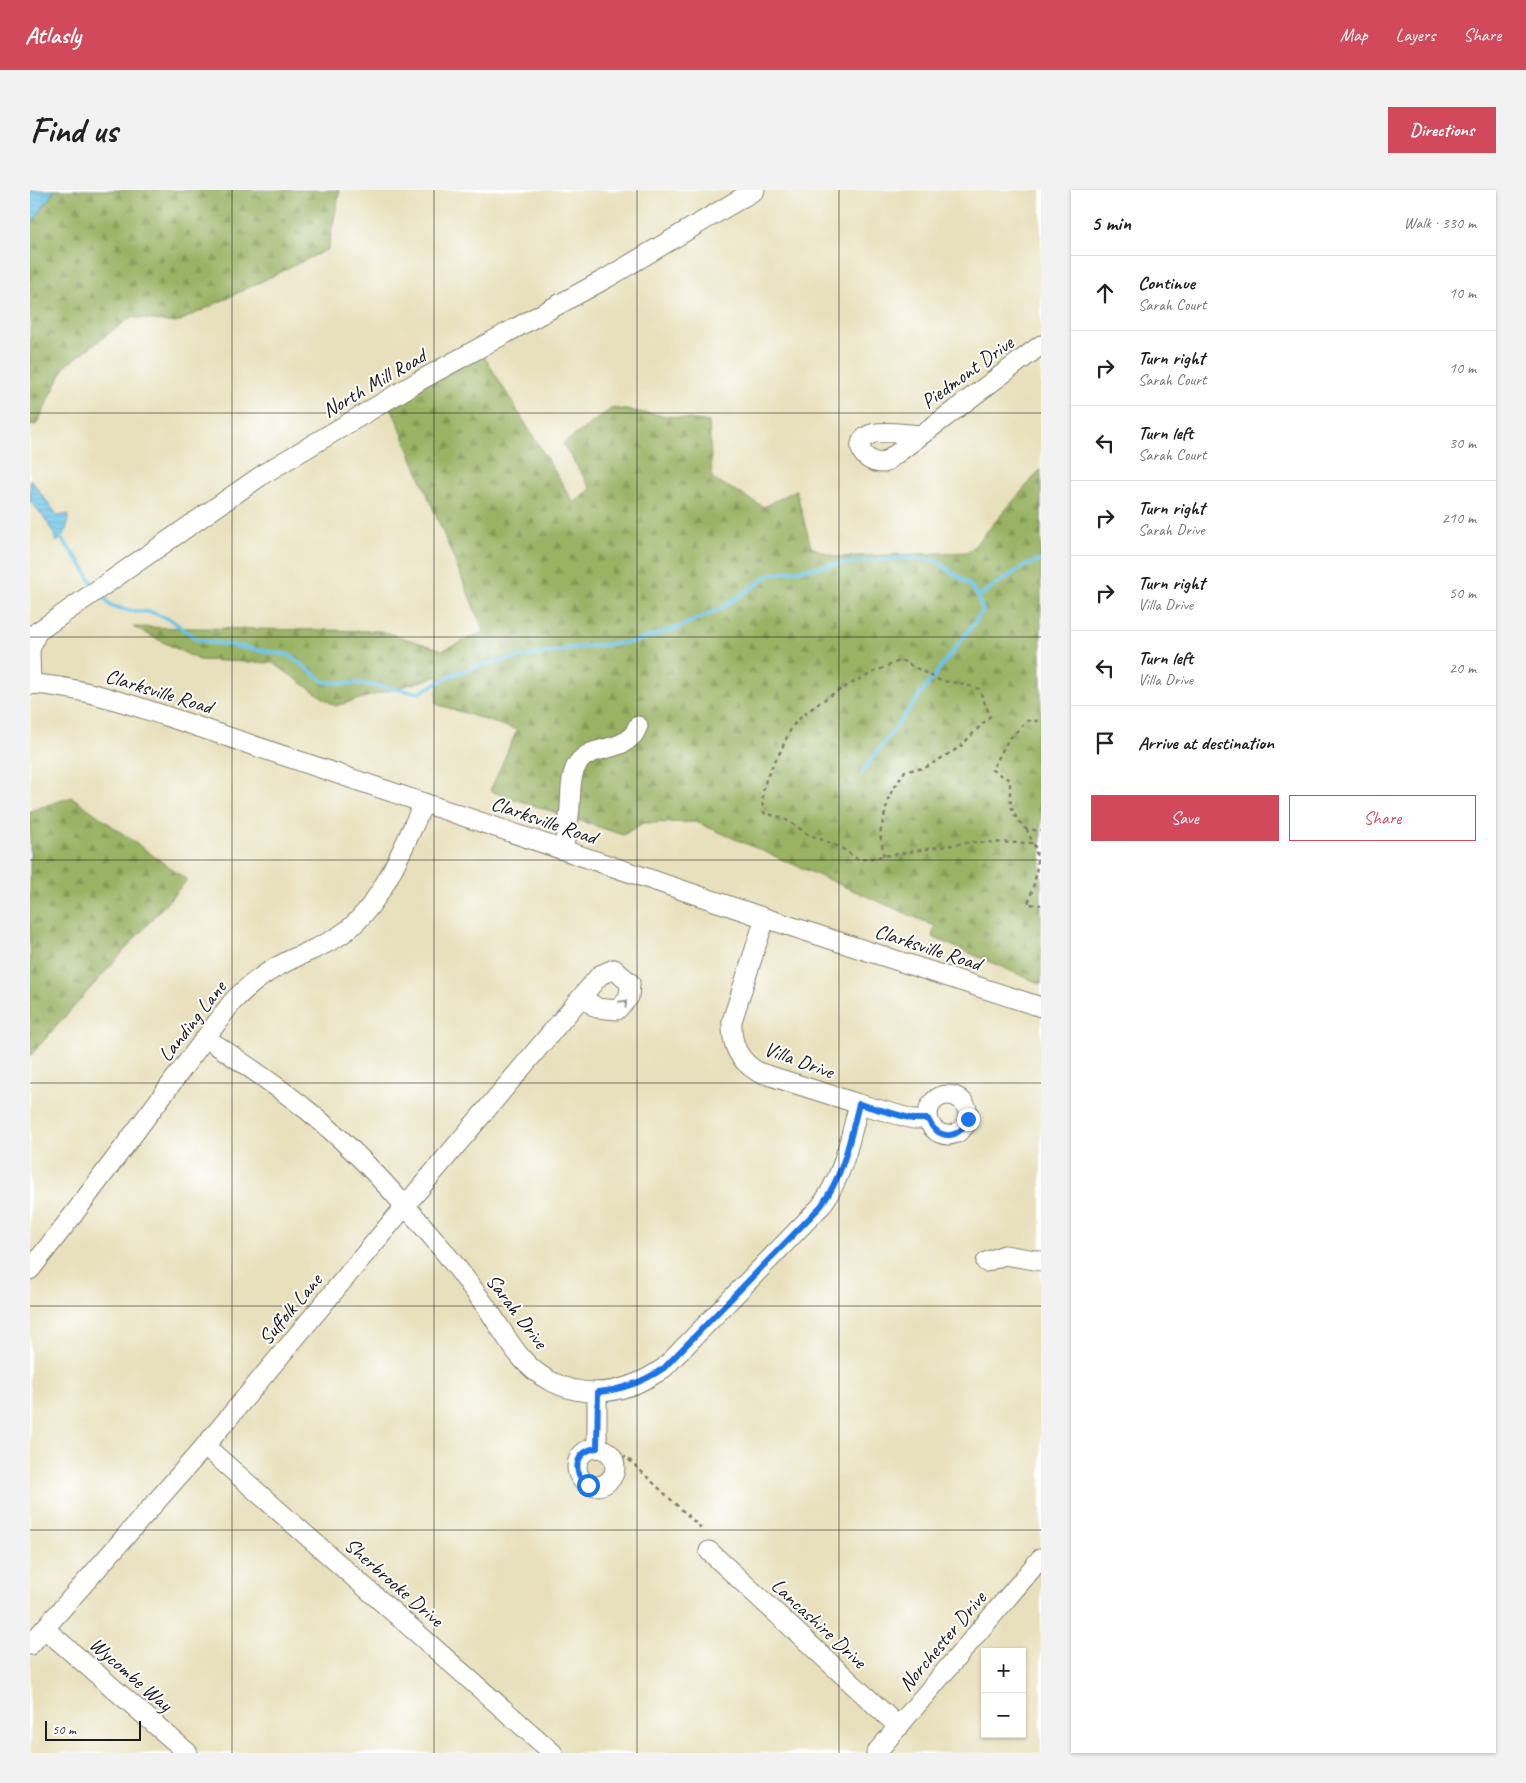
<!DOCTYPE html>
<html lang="en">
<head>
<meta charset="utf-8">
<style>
  :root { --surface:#fff; --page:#f2f2f2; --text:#222; --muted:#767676; --line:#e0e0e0; --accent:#d1495b }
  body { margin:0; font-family:Caveat,sans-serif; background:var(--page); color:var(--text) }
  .controls { position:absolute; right:15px; bottom:15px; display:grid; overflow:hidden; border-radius:0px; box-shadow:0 1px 4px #0004 }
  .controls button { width:45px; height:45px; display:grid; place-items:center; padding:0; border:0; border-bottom:1px solid var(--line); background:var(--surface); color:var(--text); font:25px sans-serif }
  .scale { position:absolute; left:15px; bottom:12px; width:96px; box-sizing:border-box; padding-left:5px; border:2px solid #1c1c1c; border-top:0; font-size:14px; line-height:18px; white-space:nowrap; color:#1c1c1c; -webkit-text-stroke:4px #fff; paint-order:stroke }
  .stop { position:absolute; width:15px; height:15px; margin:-11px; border:4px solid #1a73e8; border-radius:50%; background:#fff }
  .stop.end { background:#1a73e8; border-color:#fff; box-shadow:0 1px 5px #0008 }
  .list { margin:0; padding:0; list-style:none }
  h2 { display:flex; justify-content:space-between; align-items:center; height:65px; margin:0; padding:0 20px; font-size:21px }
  h2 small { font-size:16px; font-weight:400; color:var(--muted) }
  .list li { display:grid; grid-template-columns:32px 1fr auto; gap:15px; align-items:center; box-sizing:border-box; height:75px; padding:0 20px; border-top:1px solid var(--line) }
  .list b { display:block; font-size:19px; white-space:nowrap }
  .list p { margin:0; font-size:16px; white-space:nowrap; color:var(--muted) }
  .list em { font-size:16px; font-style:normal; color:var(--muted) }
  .actions { display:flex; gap:10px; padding:15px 20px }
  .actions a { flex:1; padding:11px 0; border:1px solid var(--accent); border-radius:0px; text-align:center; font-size:18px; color:var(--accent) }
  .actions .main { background:var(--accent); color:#fff }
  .icon { flex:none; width:28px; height:28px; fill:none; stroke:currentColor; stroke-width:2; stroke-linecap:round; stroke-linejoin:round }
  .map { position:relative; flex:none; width:1011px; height:1563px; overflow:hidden; border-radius:0px }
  header { display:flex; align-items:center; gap:30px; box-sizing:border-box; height:70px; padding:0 25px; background:var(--accent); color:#fff }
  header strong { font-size:24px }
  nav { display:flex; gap:28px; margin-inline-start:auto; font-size:18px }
  .intro { display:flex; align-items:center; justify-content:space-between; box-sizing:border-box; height:120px; padding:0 30px }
  h1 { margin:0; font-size:35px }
  .button { padding:12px 22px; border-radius:0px; background:var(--accent); color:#fff; font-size:18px; font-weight:700 }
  main { display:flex; gap:30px; padding:0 30px }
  aside { flex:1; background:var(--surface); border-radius:0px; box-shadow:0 1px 4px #0004 }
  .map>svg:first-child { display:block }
  .forest { fill:url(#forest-firs); stroke:#5a6740 }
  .water { fill:url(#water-rules); stroke:#437082 }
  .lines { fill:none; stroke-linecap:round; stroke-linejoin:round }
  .stream { stroke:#6ac4e8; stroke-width:4 }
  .minor-casing { stroke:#827e6c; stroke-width:21 }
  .path { stroke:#827e6c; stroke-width:2.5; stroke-dasharray:4 4; stroke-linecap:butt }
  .minor { stroke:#fff; stroke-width:19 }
  .oneway { stroke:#999 }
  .route { stroke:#1a73e8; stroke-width:6 }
  .grid { fill:none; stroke:#1c1c1c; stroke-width:1; stroke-opacity:0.55 }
  .labels { text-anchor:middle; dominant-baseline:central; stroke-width:4; stroke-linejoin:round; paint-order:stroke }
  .street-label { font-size:21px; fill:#1c1c1c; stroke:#fff }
</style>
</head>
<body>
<header>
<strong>Atlasly</strong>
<nav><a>Map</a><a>Layers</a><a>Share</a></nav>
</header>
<div class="intro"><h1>Find us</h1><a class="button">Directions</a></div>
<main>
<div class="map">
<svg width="1011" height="1563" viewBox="0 0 1011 1563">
  <defs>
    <pattern id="forest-firs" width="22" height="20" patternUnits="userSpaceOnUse" patternTransform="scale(1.25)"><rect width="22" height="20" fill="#99b263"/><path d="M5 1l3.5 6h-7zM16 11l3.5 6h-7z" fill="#839855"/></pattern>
    <pattern id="water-rules" width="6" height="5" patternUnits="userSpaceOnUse" patternTransform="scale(1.25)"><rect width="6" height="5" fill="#6ac4e8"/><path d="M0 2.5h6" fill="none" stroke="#5ba8c6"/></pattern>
  </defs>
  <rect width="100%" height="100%" fill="#fff"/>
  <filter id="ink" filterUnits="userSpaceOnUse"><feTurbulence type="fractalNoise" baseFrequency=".02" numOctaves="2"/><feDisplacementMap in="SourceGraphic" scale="10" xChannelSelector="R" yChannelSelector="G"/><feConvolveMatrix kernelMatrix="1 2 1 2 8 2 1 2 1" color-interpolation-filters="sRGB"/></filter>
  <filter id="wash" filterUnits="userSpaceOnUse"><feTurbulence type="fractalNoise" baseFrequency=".0096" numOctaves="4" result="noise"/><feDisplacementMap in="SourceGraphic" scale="20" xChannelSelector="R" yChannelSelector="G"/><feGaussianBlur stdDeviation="1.12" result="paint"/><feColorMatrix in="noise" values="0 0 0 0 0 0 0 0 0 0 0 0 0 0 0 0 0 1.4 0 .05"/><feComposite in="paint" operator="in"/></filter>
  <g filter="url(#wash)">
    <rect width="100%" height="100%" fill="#e8e0bc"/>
    <g class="forest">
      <polygon points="25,0 310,0 298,59 146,133 101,127 35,176 7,234 0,236 0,36"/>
      <polygon points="452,163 544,313 561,299 533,254 582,218 679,232 682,288 734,317 766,300 781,357 806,367 939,362 1011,279 1011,794 902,747 905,736 666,632 613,633 593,645 460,601 487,540 406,514 409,486 305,516 243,473 169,470 103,437 351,441 413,460 454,442 360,214"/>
      <polygon points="42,607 157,690 0,866 0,621"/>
    </g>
    <g class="water">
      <polygon points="0,0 25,0 0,36"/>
      <path d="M 0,289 L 28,326 L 39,324 L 36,341 L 27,352 C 21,336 12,324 0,311 Z"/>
    </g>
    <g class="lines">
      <g class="stream">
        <polyline points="31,348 52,375 63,395"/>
        <polyline points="71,404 81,416 102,421 121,422 141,430 168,450 259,465 295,492 335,494 389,503 422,485 450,475 542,458 603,452 645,439 692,418 741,384 807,374 871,368 905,370 940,395 948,407 953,421 832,582"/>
        <polyline points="948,407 994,376 1011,370"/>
      </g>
    </g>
  </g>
  <g filter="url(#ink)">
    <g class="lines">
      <defs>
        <g id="minor">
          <path d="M 890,245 C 879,244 847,240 839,245 C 821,254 835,274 854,273 L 1011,155"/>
          <polyline points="0,447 235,283 389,191 577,88 725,0"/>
          <path d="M 0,494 C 46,496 89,511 133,525 L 735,728 L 1011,817"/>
          <polyline points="1,495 0,460 7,442"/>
          <path d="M 533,660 C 535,649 538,637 539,626 C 542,609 538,588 548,573 C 561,555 588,562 602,546 C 605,544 606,539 608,536"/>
          <path d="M 735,728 L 702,831 C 701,854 708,870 728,882 L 829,914 L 883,929 L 898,929"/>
          <path d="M 176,848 C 210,871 245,894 277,920 C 312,948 344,981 374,1015 C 404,1047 431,1082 457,1118 C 476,1145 489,1175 520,1191 C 560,1211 599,1202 634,1178 L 791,1016 C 814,984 819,952 829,914"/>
          <circle cx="918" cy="925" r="20"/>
          <polyline points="956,1072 974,1065 1011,1071"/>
          <path d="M 0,1080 L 43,1025 L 203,811 C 219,795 237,781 258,771 C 276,762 295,756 312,744 C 352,716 373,656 394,613"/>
          <polyline points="175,1256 523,1563"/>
          <circle cx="566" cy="1277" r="19"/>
          <polyline points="567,1258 567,1202"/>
          <polyline points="679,1361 869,1537"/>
          <polyline points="15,1439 158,1563"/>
          <polyline points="0,1455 175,1256 375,1016 570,785 584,779 600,793 599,807 587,820 567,818 552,807"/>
          <polyline points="846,1563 1011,1368"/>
        </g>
      </defs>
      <use href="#minor" class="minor-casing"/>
      <g class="path">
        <path d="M 997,640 C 979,623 980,613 980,590 L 962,580 L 978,550 L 997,531 L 1011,531"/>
        <path d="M 1004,654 C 1011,675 1004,694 998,714 L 1011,715"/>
        <path d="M 854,666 L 850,644 L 859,606 L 875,581 L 895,578 L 930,557 L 960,526 L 949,499 L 930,493 L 911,491 L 871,470 C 835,486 795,504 766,532 C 758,541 754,556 748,566 C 737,585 729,601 734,623 L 753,628 L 778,644 L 810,657 L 829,670 L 941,652 L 1003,653 L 997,640 L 1011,640"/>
        <polyline points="584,1269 596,1267 671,1338"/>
      </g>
      <use href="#minor" class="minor"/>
    </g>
    <defs><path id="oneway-chevron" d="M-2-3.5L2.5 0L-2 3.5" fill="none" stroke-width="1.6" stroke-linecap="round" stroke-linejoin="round" transform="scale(1.25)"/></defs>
    <use class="oneway" href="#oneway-chevron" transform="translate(594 813) rotate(-47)"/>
  </g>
  <g class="lines" filter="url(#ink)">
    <path class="route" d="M 558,1295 C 540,1283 546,1260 567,1258 L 568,1202 C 593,1200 613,1192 634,1178 L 791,1016 C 814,984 819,952 829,914 L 883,929 L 898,929 C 907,950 929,951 938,929"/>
  </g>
  <path class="grid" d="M 202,0 L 202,1563M 404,0 L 404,1563M 607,0 L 607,1563M 809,0 L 809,1563M 0,223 L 1011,223M 0,447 L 1011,447M 0,670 L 1011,670M 0,893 L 1011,893M 0,1116 L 1011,1116M 0,1340 L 1011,1340"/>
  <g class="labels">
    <g class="street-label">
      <text transform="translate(937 182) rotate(-36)">Piedmont Drive</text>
      <text transform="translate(344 193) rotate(-30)">North Mill Road</text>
      <text transform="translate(129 501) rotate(17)">Clarksville Road</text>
      <text transform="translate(514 630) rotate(19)">Clarksville Road</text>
      <text transform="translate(898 757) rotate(18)">Clarksville Road</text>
      <text transform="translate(162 831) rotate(-52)">Landing Lane</text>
      <text transform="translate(769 870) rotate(20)">Villa Drive</text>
      <text transform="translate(260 1119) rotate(-50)">Suffolk Lane</text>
      <text transform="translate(487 1121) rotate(53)">Sarah Drive</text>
      <text transform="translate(364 1392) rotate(41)">Sherbrooke Drive</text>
      <text transform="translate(789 1433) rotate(43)">Lancashire Drive</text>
      <text transform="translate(912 1451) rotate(-50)">Norchester Drive</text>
      <text transform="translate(101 1484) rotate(41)">Wycombe Way</text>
    </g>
  </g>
</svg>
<div class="controls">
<button>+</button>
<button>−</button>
</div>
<div class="scale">50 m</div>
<div class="stop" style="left:558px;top:1295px"></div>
<div class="stop end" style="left:938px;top:929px"></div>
</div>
<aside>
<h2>5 min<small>Walk · 330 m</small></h2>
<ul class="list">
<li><svg class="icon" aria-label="ahead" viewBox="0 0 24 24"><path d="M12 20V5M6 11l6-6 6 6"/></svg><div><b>Continue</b><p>Sarah Court</p></div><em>10 m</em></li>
<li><svg class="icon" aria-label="right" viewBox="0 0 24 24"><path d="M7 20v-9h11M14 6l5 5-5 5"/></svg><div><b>Turn right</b><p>Sarah Court</p></div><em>10 m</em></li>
<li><svg class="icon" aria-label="left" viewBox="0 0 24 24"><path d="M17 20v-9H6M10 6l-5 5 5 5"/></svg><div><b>Turn left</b><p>Sarah Court</p></div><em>30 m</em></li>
<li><svg class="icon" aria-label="right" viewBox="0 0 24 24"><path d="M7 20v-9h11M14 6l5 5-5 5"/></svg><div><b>Turn right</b><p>Sarah Drive</p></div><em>210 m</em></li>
<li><svg class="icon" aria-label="right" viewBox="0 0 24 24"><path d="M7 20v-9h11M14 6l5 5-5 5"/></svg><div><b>Turn right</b><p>Villa Drive</p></div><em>50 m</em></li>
<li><svg class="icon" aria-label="left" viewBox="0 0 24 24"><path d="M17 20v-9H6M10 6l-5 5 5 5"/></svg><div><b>Turn left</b><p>Villa Drive</p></div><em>20 m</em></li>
<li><svg class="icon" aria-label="arrive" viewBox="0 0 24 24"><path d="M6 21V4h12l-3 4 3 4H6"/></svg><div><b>Arrive at destination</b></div></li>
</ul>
<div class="actions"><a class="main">Save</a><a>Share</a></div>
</aside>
</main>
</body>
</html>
